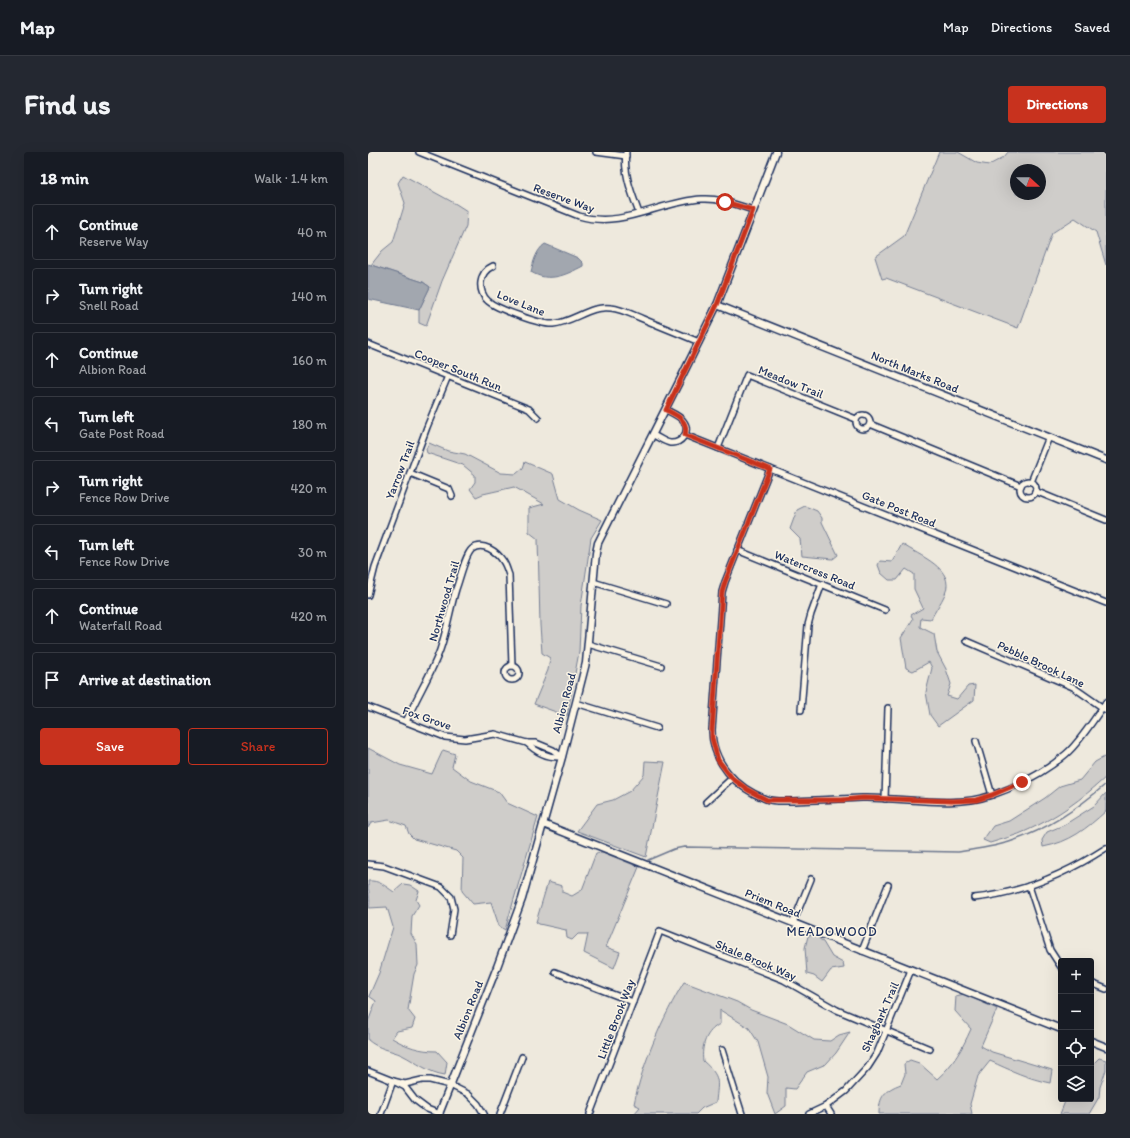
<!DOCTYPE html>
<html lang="en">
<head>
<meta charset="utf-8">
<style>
  :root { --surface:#171b24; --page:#242831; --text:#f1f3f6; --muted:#9ea1a6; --line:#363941; --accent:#c8321e }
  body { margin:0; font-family:Itim,sans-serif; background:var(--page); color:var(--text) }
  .controls { position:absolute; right:12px; bottom:12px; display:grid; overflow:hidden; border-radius:4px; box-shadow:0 4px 16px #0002 }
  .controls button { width:36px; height:36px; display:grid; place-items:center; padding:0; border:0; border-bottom:1px solid var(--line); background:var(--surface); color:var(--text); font:20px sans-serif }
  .compass { position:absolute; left:642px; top:12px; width:36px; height:36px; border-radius:50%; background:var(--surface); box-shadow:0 4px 16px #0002; rotate:111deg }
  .stop { position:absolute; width:12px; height:12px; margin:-9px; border:3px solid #c8321e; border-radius:50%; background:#fff }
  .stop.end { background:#c8321e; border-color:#fff; box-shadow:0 1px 4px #0008 }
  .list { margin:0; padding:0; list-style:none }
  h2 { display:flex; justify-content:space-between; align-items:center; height:52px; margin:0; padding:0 16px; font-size:17px }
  h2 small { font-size:13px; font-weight:400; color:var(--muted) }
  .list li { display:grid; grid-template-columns:26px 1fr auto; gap:12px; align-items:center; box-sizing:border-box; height:56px; margin:0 8px 8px; padding:0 8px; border:1px solid var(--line); border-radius:4px }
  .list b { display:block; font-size:15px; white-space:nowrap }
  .list p { margin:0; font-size:13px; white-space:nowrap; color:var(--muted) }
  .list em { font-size:13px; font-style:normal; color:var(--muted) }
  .actions { display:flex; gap:8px; padding:12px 16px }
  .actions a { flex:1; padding:9px 0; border:1px solid var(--accent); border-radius:4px; text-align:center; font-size:14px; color:var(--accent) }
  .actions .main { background:var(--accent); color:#fff }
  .icon { flex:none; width:22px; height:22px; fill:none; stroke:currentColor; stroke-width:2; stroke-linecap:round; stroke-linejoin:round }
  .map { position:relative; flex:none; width:738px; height:962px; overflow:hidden; border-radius:4px }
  header { display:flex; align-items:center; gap:24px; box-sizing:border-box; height:56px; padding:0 20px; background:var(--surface); border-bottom:1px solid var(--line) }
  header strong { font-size:19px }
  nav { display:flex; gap:22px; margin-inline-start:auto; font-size:14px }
  .intro { display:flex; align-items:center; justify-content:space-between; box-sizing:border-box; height:96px; padding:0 24px }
  h1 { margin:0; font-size:28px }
  .button { padding:10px 18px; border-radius:4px; background:var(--accent); color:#fff; font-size:14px; font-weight:700 }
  main { display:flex; gap:24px; padding:0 24px }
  aside { flex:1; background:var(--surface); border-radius:4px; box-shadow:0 4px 16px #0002 }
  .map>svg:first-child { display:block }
  .green { fill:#cfcdca; stroke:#757e94; fill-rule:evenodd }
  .water { fill:#a2a7af; stroke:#6c778f }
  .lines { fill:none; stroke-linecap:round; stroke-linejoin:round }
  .stream { stroke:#6c778f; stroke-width:1.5 }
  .minor-casing { stroke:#1b2f5e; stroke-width:8 }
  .tertiary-casing { stroke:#1b2f5e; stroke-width:9 }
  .minor { stroke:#fcf5e5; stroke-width:5 }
  .tertiary { stroke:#fcf5e5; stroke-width:6 }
  .route { stroke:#c8321e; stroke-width:5 }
  .labels { text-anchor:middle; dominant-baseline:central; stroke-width:3; stroke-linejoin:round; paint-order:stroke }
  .street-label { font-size:12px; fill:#1b2f5e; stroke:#fcf5e5 }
  .neighbourhood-label { font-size:13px; letter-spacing:1px; fill:#1b2f5e; stroke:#fcf5e5 }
</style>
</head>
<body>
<header>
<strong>Map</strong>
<nav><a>Map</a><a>Directions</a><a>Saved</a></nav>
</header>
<div class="intro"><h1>Find us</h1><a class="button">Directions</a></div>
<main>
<aside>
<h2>18 min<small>Walk · 1.4 km</small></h2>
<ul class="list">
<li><svg class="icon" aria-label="ahead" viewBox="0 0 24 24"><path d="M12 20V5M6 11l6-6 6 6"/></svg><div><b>Continue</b><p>Reserve Way</p></div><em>40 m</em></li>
<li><svg class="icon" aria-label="right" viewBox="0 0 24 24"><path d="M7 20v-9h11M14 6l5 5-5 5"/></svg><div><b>Turn right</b><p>Snell Road</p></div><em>140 m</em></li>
<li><svg class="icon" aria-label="ahead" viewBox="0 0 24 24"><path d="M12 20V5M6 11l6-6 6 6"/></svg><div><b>Continue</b><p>Albion Road</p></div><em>160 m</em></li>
<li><svg class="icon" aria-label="left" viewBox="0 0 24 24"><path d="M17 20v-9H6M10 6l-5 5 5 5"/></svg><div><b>Turn left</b><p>Gate Post Road</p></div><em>180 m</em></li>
<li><svg class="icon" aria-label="right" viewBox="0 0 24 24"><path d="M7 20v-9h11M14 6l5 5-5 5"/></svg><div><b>Turn right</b><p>Fence Row Drive</p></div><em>420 m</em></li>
<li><svg class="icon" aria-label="left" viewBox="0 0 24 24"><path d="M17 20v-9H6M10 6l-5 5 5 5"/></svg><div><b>Turn left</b><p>Fence Row Drive</p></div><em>30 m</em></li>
<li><svg class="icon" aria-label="ahead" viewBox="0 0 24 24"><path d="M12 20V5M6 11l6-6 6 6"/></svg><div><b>Continue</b><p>Waterfall Road</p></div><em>420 m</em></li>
<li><svg class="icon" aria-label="arrive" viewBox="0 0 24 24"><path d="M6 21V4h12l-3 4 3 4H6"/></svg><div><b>Arrive at destination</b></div></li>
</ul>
<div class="actions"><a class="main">Save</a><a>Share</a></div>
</aside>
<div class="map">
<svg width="738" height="962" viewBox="0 0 738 962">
  <rect width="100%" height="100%" fill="#eee9dd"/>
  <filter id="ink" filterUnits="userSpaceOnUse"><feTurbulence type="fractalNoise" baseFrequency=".025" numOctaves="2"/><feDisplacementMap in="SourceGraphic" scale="8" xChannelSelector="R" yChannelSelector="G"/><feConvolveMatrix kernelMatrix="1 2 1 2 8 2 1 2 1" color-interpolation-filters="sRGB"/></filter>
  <g filter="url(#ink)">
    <g class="green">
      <path d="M 571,0 L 590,0 L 609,11 L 621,13 L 636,5 L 640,0 L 738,0 L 738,113 L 728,80 L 707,66 L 684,81 L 650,176 L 518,126 L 514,127 L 507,105 L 536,84 ZM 648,18 L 672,18 L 672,42 L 648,42 Z"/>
      <polygon points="35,23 88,52 99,59 98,74 74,129 58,174 51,171 51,158 62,135 55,130 3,113 14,99 25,90 37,51 30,31"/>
      <polygon points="61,291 80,299 97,302 133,321 148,322 155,316 157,310 185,322 192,347 211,358 234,368 223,386 213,454 211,500 199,564 166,552 180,518 182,506 174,501 172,473 170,387 161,380 161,356 176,352 146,335 115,342 108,345 102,337 107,330 107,323 95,313 59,301 58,297"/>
      <polygon points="437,354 449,359 454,366 454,370 470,403 465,407 434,404 432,387 422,377 429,358"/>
      <path d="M 534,392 C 551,404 588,416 577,442 C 573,451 567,459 563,467 L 553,466 L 552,475 L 566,482 L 569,500 L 578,517 L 583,532 L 579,544 L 589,547 L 600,534 L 607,533 L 606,548 L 570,574 L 562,563 L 558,540 L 564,516 L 561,510 L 545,519 L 538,516 L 533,486 L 545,467 L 543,463 L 555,456 L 546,437 L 546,422 L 538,417 L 529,428 L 521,428 L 513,421 L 510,413 L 512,409 L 524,410 Z"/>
      <polygon points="0,596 32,613 64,622 75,598 87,602 84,615 103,629 131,640 139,651 170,665 137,778 131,774 123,750 105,752 94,739 95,706 88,699 46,687 41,682 38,674 21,668 3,671 0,676"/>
      <path d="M 738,604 L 738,625 C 714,647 689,665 660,678 C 648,684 634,687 622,691 L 615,688 L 625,674 L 641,669 L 677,646 L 692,634 L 712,628 L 727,610 Z"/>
      <polygon points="277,609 297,610 278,705 209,679 229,652 245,648 262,639 276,623"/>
      <path d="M 738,641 L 738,659 C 718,677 702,690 675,695 L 674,688 L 679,680 L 696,673 L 726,654 Z"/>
      <polygon points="234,700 271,715 238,795 252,800 246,816 216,801 220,782 210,782 204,788 199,786 198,778 171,772 168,770 180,730 194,734 194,740 204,744 214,738 228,701"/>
      <path d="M 0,729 C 11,728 17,734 26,740 L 35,732 L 42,733 L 51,739 L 48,748 L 51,753 L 44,764 L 43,782 L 49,792 L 50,813 L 46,822 L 40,858 L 47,867 L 44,876 L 29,879 L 24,886 C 39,895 52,899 69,899 L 79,910 L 77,923 C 61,921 48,910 34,903 C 23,898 10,897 0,888 L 0,870 L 8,849 L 1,844 L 11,821 L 25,775 L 19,755 L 1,756 C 3,747 0,739 0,729 Z"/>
      <polygon points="447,783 455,790 464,805 475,811 476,816 463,818 454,830 446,824 439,822 437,796 440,784"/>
      <path d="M 316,830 L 369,850 L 383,858 L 420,872 L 446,888 L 462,889 L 471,883 L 482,880 L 468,901 L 458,912 L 439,920 L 427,937 L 418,936 L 418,954 L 407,962 L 399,941 L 400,925 L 390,890 L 381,876 L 352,858 L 352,872 C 338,879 333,894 335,909 C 353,925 350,928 348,950 L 334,956 L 328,962 L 266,962 L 272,955 L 266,952 C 274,912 295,864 316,830 Z"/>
      <path d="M 596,842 L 629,857 L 613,894 L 624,900 L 684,918 L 682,931 C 661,927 642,918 622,909 L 610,924 L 602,952 L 604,962 L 511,962 C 511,944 517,938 533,932 L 537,922 L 536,912 L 542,908 L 551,911 L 569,927 C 586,912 594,897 603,877 L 587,859 L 588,844 Z"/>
      <polygon points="731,906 738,908 738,918 732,935 731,945 721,962 692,962 698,947 723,947 723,914"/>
    </g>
    <g class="water">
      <path d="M 177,92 L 210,106 L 215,111 L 215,114 C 198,123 181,131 163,120 C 165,111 168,98 177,92 Z"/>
      <polygon points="0,112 55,130 62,135 51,158 0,147"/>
    </g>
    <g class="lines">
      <path class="stream" d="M 280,708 L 306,697 L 316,695 L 590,700 C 608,697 627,695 644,689 C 680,677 709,657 738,632"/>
      <defs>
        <g id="minor">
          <path d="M 51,0 L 211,64 C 255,77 292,49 334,47 C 352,46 369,53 385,58"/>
          <polyline points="228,0 258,4"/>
          <path d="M 258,0 C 255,21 264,42 271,61"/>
          <path d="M 125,114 C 118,117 114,122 113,130 C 112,137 115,145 120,149 C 129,157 174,173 185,172 C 206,170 222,153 243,156 C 254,157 265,163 275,167 C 294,175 312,182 331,190"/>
          <polyline points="0,192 161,257 170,266"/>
          <circle cx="495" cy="270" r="7"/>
          <polyline points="502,272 653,334"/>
          <path d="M 285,283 C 290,285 296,290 302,291 C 313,292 323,280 316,270 C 312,264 304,261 298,258"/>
          <polyline points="317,283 738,451"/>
          <polyline points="350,296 379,223 488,267"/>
          <path d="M 402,317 L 357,430 L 354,440 L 344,578 C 344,610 368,636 398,647 C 405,650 416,649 425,649 C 448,648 471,647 494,646 C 536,645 584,657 624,643 C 650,634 677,620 698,602 C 711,591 728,565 738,550"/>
          <polyline points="42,321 81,337 84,344"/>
          <circle cx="660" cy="337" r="8"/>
          <polyline points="663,330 681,285"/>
          <polyline points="667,339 738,368"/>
          <polyline points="369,398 517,458"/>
          <polyline points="225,430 298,452"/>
          <polyline points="0,443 7,415 59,275 80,224"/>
          <polyline points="598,489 705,535 738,558"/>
          <polyline points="220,492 293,514"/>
          <circle cx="144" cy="521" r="7"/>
          <polyline points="208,551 289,576"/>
          <polyline points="0,555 77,585 97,587 127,582 159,591 168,591 185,598 194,605"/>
          <polyline points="433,558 440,473 443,462 454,432"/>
          <path d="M 38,570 C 48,545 63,523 72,498 C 79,478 82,457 88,437 C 92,427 97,403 104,397 C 115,389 129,400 135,409 C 138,413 139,418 141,423 L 144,514"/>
          <polyline points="608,589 624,643"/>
          <path d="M 159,591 C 169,601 180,606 194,605"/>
          <polyline points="517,647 520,556"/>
          <polyline points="338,650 364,626"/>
          <polyline points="0,712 16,714 73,735 83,745 86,757 82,783"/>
          <polyline points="661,734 682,798 693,815"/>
          <path d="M 606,746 C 653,741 698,722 738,696"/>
          <polyline points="425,771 443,727"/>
          <polyline points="494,799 520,733"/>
          <polyline points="187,820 265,850"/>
          <polyline points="723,831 738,837"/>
          <polyline points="354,898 374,962"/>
          <polyline points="0,919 25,929 37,935 47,948 59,957 72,962"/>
          <polyline points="25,929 37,932 54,928 62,928 82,933 100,942 110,952 116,962"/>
          <polyline points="458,954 463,962"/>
          <polyline points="13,962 25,929"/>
          <polyline points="132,962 154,905"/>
          <polyline points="222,962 292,779 416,828 469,858 562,897"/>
          <polyline points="441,962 458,954 478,939 500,915 509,901 543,818"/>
        </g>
        <g id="tertiary">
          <polyline points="349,153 738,308"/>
          <polyline points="175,672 693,877"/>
          <polyline points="723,889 738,895"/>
          <polyline points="71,962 129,815 154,747 194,605 218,511 228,401 230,391 312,228 349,153 408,0"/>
        </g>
      </defs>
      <use href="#minor" class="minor-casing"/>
      <use href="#tertiary" class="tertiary-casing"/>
      <use href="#minor" class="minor"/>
      <use href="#tertiary" class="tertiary"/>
    </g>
  </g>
  <g class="lines" filter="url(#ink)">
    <path class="route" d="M 357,50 L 385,58 L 349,153 L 298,258 C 308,263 321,268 317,283 L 402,317 L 357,430 L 354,440 L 344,578 L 344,586 L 350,608 L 364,626 L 380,638 L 399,648 L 474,648 L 495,646 L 584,649 L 608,648 L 624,643 L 654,630"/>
  </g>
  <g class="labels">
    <g class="street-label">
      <text transform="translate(196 46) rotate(20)">Reserve Way</text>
      <text transform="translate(153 151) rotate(22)">Love Lane</text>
      <text transform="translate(90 218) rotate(22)">Cooper South Run</text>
      <text transform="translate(547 220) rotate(22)">North Marks Road</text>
      <text transform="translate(423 230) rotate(22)">Meadow Trail</text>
      <text transform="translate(32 318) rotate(-69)">Yarrow Trail</text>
      <text transform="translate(531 357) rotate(22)">Gate Post Road</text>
      <text transform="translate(447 418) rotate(22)">Watercress Road</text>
      <text transform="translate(76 449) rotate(-74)">Northwood Trail</text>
      <text transform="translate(673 512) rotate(25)">Pebble Brook Lane</text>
      <text transform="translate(196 551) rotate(-75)">Albion Road</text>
      <text transform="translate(59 566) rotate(19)">Fox Grove</text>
      <text transform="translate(405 751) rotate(22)">Priem Road</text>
      <text transform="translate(388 808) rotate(23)">Shale Brook Way</text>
      <text transform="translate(100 858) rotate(-68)">Albion Road</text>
      <text transform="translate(512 865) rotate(-66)">Shagbark Trail</text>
      <text transform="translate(248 867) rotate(-69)">Little Brook Way</text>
    </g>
    <g class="neighbourhood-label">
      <text x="464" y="779">MEADOWOOD</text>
    </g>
  </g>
</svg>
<div class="controls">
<button>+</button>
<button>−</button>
<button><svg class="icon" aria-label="locate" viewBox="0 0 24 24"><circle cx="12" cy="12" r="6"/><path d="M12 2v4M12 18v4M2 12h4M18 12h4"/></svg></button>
<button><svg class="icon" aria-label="layers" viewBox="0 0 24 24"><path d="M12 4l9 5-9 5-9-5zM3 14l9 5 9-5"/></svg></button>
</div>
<svg class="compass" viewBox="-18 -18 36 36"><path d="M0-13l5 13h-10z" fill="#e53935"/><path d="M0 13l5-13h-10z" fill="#9ea1a6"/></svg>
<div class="stop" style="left:357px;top:50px"></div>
<div class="stop end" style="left:654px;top:630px"></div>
</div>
</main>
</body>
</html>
